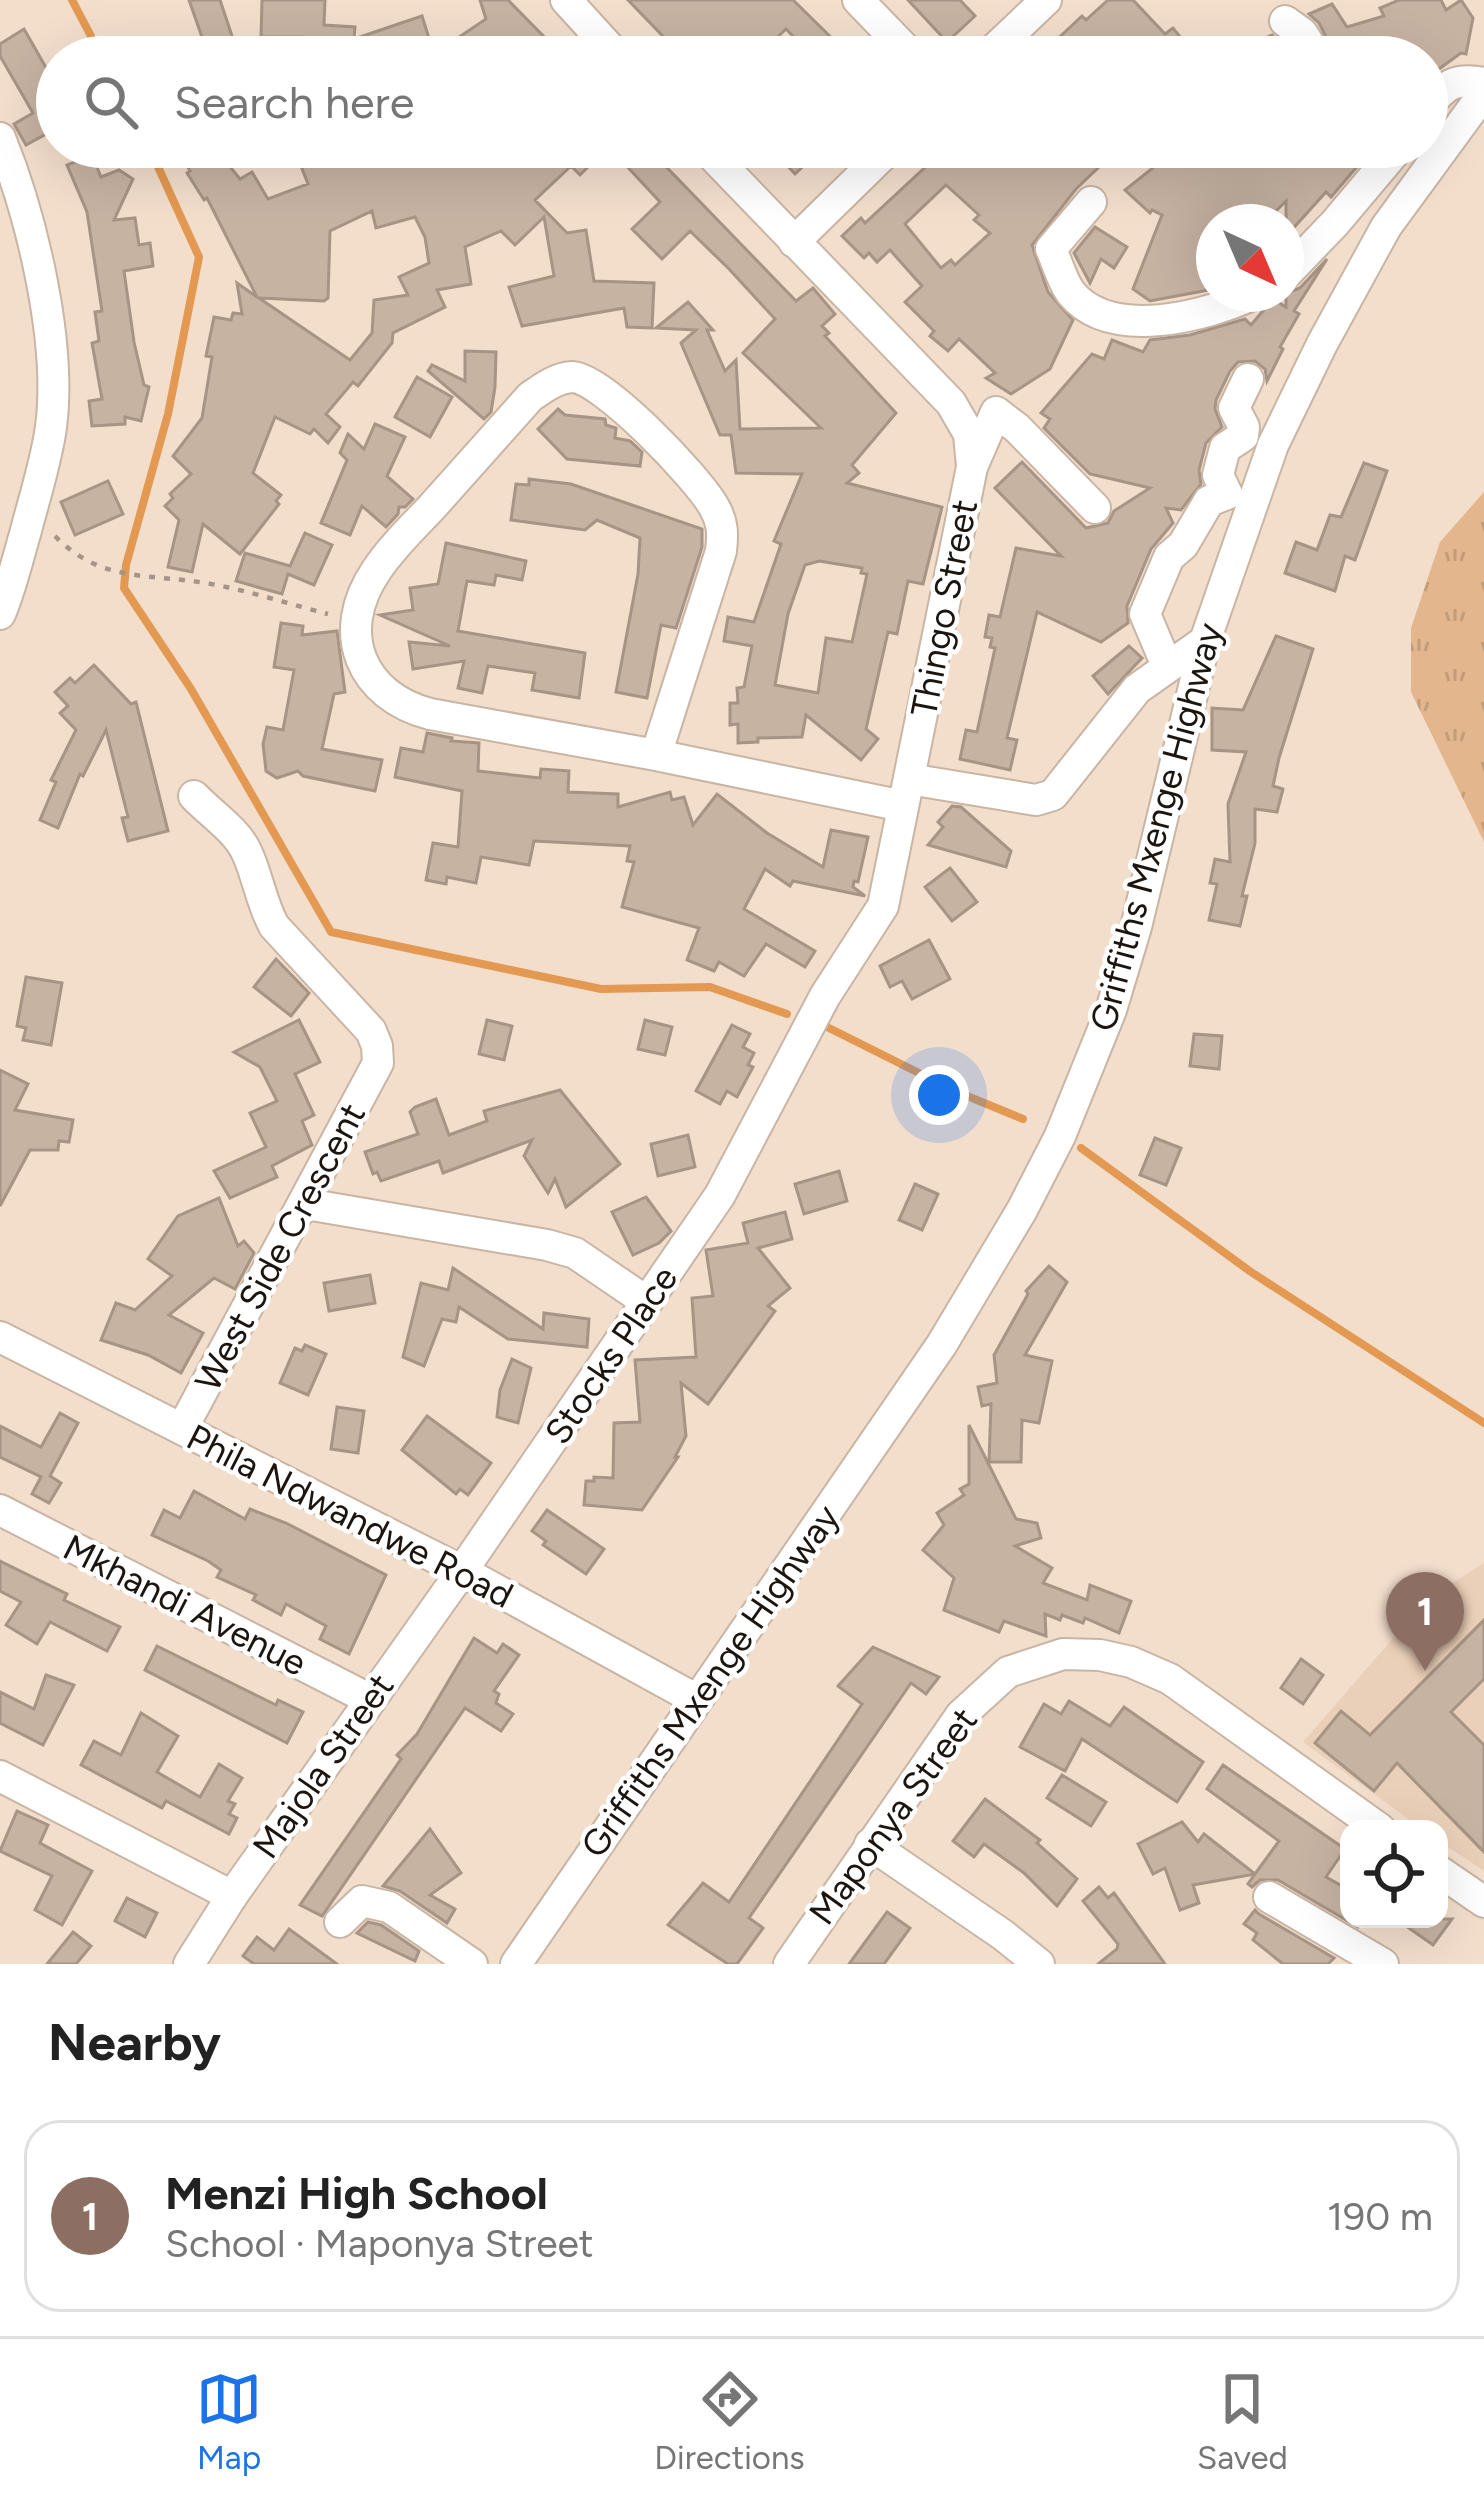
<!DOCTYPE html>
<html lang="en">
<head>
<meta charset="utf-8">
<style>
  :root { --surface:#fff; --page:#f6f6f6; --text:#222; --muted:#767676; --line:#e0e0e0; --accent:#1a73e8 }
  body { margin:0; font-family:Figtree,sans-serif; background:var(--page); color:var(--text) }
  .controls { position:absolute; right:36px; bottom:36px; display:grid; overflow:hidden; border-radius:24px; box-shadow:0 12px 48px #0002 }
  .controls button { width:108px; height:108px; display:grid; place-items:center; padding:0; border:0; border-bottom:3px solid var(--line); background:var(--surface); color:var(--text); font:60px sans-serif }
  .compass { position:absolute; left:1196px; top:204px; width:108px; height:108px; border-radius:50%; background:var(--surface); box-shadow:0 12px 48px #0002; rotate:136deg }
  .you { position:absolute; left:939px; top:1095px; width:42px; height:42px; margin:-30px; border:9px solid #fff; border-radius:50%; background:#1a73e8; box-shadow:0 0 0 18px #1a73e833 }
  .badge { display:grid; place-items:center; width:78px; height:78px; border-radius:50%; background:var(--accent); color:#fff; font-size:39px; font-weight:700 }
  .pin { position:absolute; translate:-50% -99px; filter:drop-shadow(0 3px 6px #0008) }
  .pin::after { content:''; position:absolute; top:63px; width:42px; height:36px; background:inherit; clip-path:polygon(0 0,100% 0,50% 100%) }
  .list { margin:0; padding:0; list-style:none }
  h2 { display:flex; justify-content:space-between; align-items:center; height:156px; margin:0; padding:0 48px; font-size:51px }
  h2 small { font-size:39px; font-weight:400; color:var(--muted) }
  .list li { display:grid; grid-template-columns:78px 1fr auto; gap:36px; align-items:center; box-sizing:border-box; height:192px; margin:0 24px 24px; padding:0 24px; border:3px solid var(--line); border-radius:36px }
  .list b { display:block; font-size:45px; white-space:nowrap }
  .list p { margin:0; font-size:39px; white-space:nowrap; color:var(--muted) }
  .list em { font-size:39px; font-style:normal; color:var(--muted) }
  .icon { flex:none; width:66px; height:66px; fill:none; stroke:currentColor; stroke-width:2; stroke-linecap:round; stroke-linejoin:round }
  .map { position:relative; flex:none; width:1484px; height:1964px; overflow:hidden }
  .search { position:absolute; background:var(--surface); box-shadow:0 12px 48px #0002; left:36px; right:36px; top:36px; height:132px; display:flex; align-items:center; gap:30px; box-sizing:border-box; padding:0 42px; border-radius:66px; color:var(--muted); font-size:45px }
  .sheet { height:372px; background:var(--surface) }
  nav { display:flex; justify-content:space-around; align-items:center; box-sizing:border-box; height:168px; border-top:3px solid var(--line); background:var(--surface); font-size:33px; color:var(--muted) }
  nav a { display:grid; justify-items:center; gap:6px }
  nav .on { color:var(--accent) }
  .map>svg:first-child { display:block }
  .built { fill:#ebd0b9 }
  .park { fill:url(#park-tufts) }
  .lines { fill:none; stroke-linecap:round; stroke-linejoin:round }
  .stream { stroke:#e39951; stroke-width:8 }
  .building { fill:#c7b3a2; stroke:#a79484; stroke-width:3; fill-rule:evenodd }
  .minor-casing { stroke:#c9b5a4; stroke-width:34 }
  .path { stroke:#a59588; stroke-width:4.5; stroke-dasharray:6 9; stroke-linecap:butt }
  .minor { stroke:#fff; stroke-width:30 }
  .labels { text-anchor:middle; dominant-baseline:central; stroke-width:9; stroke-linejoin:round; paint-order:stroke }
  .street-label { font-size:36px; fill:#1c150f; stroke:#fff }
</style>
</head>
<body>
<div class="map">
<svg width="1484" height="1964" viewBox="0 0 1484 1964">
  <defs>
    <pattern id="park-tufts" width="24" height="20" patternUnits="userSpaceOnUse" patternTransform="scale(3)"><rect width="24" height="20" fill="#e4b68e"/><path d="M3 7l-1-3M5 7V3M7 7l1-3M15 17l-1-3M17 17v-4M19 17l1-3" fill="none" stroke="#c39c79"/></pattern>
  </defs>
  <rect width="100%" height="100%" fill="#f3decc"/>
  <polygon class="built" points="1484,1563 1484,1871 1439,1841 1439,1829 1422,1829 1303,1742 1427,1599"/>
  <polygon class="park" points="1484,492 1484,842 1411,692 1411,628 1440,542"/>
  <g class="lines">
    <g class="stream">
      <polyline points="72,0 102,57"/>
      <polyline points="149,147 199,257 168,414 126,565 124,588 191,689 331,932 601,989 710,987 787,1014"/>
      <polyline points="825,1026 955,1091 1023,1119"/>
      <polyline points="1081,1148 1251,1272 1484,1423"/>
    </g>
  </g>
  <g class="building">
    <polygon points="189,0 220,0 239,57 209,57"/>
    <polygon points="262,0 325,0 324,25 355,27 354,39 422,16 434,54 486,19 480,0 508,0 564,57 305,57 303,37 261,37"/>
    <polygon points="628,0 793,0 851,57 813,57 786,29 757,57 683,57"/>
    <polygon points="908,0 960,0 975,16 947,42"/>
    <polygon points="1108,0 1133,0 1165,34 1173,28 1189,48 1182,54 1185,57 1134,57 1140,53 1135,45 1125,54 1111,38 1091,57 1060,57 1050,46 1082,16 1086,20"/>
    <polygon points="1399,0 1441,0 1446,10 1461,0 1473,18 1466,54 1461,53 1436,71 1427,57 1394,57 1388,44 1336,57 1319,23 1309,14 1332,4 1347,27 1384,16 1380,8"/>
    <polygon points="24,29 57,87 57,128 26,145 14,124 33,113 0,56 0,44"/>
    <polygon points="1272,35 1294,57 1225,57"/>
    <path d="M 177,147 L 214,147 L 240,179 L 252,172 L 268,199 L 308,184 L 297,156 L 320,147 L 608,147 L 580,175 L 571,166 L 535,200 L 567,233 L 586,230 L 594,281 L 654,283 L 652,328 L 627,327 L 624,308 L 522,326 L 509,287 L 554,276 L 544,217 L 515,245 L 501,231 L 465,247 L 471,284 L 437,290 L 445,307 L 393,333 L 392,343 L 358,386 L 353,382 L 326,414 L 340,427 L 328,443 L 314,429 L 310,434 L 275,417 L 253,473 L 281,495 L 276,501 L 279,504 L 240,554 L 203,524 L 192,572 L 168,567 L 179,520 L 165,506 L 173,498 L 170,494 L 191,474 L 173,456 L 202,418 L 212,357 L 206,356 L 214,317 L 231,320 L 233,313 L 242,314 L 237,283 L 257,297 L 207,198 L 204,200 L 187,173 L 190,171 ZM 372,211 L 376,228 L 415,217 L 425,237 L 429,263 L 399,277 L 408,295 L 374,300 L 372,333 L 350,360 L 259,298 L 324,301 L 328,298 L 330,231 Z"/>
    <path d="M 609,147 L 647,147 L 796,301 L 813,288 L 835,314 L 822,326 L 829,333 L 825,336 L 896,413 L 852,465 L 859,473 L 847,483 L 942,507 L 923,584 L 908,581 L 897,634 L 888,632 L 866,729 L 878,739 L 861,760 L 806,715 L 802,737 L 758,738 L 758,742 L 738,743 L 738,724 L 730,725 L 730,703 L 738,703 L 737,688 L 744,687 L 752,646 L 724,641 L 728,617 L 754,622 L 781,544 L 774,541 L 802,474 L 736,473 L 731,435 L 720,435 L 681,343 L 696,330 L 656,328 L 688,302 L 713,330 L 707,330 L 725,371 L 736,360 L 740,429 L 821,428 L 743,353 L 775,319 L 729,269 L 690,231 L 662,259 L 632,229 L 660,202 ZM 819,561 L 862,568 L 861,573 L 867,574 L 852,642 L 826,638 L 818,693 L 775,685 L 788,614 L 805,565 Z"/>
    <polygon points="770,147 824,147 795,174"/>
    <path d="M 947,147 L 1120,147 L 1076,189 L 1032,245 L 1048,292 L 1073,320 L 1050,369 L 1011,394 L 986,378 L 995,373 L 959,339 L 948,351 L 930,336 L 934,331 L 905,302 L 922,286 L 890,250 L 877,262 L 869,253 L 864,258 L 842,236 L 861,218 L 865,223 ZM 946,185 L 979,215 L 974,220 L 990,233 L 955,265 L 951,260 L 941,268 L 905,224 Z"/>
    <polygon points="1179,147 1374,147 1331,197 1326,192 1289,233 1295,237 1286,246 1286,201 1265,222 1214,222 1214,254 1203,267 1212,277 1207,282 1214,289 1150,301 1133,289 1162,215 1152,210 1150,213 1125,190"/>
    <polygon points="92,155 101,177 119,170 133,179 114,220 135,218 139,245 150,243 153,266 124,271 134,342 144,385 149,387 141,421 125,417 125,424 92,426 89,401 102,399 92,343 99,341 95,312 102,311 87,212 67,165"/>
    <polygon points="1095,227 1127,247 1114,268 1101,259 1090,283 1074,253"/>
    <polygon points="1327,259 1294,311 1299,314 1280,347 1283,349 1267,381 1265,369 1255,361 1238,362 1230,371 1216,400 1215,409 1222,427 1206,443 1199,470 1201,484 1181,510 1166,508 1173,523 1151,549 1127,606 1128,623 1101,642 1037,612 1007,738 1017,740 1010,770 960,759 966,730 977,732 995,648 990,647 992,638 985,637 989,615 1000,617 1016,548 1061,556 995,488 1022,462 1086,528 1108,523 1114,511 1150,488 1090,474 1044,428 1050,419 1041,413 1092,354 1104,359 1112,340 1143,352 1150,340 1190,335 1245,319 1251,325 1273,299 1286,307 1286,293 1300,288"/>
    <polygon points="465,351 496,352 495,387 491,412 484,419 428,371 432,365 465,381"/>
    <polygon points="417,377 452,397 430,437 395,417"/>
    <polygon points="558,409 565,415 605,419 606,425 616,428 615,438 630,441 642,452 640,466 567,459 538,429"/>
    <polygon points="375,424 405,437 387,476 413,499 405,507 399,507 398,514 386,527 362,506 350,535 321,523 347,460 340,453 348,434 364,449"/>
    <polygon points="1364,463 1387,471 1355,560 1345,556 1335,591 1285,573 1296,542 1317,550 1330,515 1341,517"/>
    <polygon points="529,479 571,484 702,529 702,547 676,628 661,625 647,698 616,692 638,574 640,538 597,520 585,530 511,520 516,484 529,485"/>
    <polygon points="108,481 123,514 75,535 61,502"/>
    <polygon points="305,533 332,545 314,585 288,574 282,594 236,581 245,553 290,566"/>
    <polygon points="446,543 526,561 522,580 496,575 494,585 467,581 458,631 585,653 579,698 532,690 535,673 488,666 482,693 458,688 464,661 413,669 409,642 450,646 380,615 413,610 410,588 438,584"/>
    <polygon points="281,623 303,626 302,635 337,631 345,692 334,694 322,749 382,760 375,791 303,776 298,771 277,778 266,771 263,744 267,727 283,730 294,670 274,667"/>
    <polygon points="1276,636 1313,649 1279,758 1273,786 1283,789 1277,812 1255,809 1255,843 1242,896 1247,896 1240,926 1209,920 1217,884 1210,883 1215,859 1230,862 1228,804 1246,752 1212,750 1212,708 1243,710"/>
    <polygon points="1129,646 1142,658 1108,694 1093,676"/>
    <polygon points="94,665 131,704 136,702 168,831 128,841 122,818 128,817 106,730 83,776 80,774 58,828 40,820 56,782 51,780 76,730 60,713 68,706 55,692 70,678 75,683"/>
    <polygon points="427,733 452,738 451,741 479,743 478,771 540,778 541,769 569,771 568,792 618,794 618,807 670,792 672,800 684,797 693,825 717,794 767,833 823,867 831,830 868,837 858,882 854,881 853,887 865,896 793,881 790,886 765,869 744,909 815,951 805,967 766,944 744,976 719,962 714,971 687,960 699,928 622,907 634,862 627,861 630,846 534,841 529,865 481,857 476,883 447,877 446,884 426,880 433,843 458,847 462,791 395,777 401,748 423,752"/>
    <polygon points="952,806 961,807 1011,851 1006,867 928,845 943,827 938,822"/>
    <polygon points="950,868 977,902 952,921 925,887"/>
    <polygon points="929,940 950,979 912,999 902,981 890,987 880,966"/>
    <polygon points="276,959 309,993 291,1016 254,987"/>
    <polygon points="26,977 62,983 51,1045 23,1040 26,1028 17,1026"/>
    <polygon points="299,1020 320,1062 295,1074 314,1115 302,1121 312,1145 272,1166 277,1177 230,1198 214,1171 266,1147 250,1113 277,1101 260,1067 234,1052"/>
    <polygon points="487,1020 512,1026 504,1060 479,1054"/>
    <polygon points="645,1020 672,1027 665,1055 638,1049"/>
    <polygon points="732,1025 750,1034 743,1047 754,1053 748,1065 753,1067 737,1097 727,1091 720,1104 696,1091"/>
    <polygon points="1194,1034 1222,1036 1219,1069 1190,1066"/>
    <polygon points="0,1070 28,1084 15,1110 73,1120 69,1142 59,1141 58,1150 30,1150 0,1206"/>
    <polygon points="560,1090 620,1164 566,1207 555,1179 548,1193 524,1156 532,1140 443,1173 439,1161 381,1181 377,1172 373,1174 365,1152 418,1134 410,1112 415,1107 436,1099 449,1135 487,1121 484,1111"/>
    <polygon points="688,1135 695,1167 658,1176 651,1144"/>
    <polygon points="1155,1138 1181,1148 1166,1185 1140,1175"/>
    <polygon points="839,1171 847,1201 804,1214 795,1184"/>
    <polygon points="915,1184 938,1194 922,1230 899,1220"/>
    <polygon points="646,1197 671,1231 659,1243 633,1255 612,1212"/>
    <polygon points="219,1198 238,1246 244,1241 254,1253 235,1289 214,1278 169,1315 203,1333 181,1373 148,1355 101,1340 116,1303 135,1310 172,1276 148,1259 178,1216"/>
    <polygon points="785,1212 792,1239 758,1248 790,1288 768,1306 775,1311 708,1404 681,1383 686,1436 675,1457 678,1457 642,1510 584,1505 586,1481 594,1481 594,1477 613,1478 614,1423 640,1422 635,1360 696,1357 692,1298 713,1296 706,1250 748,1243 743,1223"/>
    <polygon points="1049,1266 1067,1282 1025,1355 1052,1361 1039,1423 1022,1420 1021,1462 989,1462 991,1404 982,1406 978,1387 997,1383 994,1355 1028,1294 1026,1291"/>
    <polygon points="453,1268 543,1329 544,1313 589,1319 587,1347 508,1339 459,1307 456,1322 442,1319 424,1366 403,1357 421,1283 448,1290"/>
    <polygon points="370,1275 375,1303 329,1311 324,1283"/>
    <polygon points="305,1345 326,1354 308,1395 280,1383 295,1348 302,1351"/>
    <polygon points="512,1359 531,1368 518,1423 497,1417 500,1390"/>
    <polygon points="337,1407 364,1411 358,1453 331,1449"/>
    <polygon points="60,1413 78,1423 50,1476 61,1483 49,1503 32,1494 41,1477 0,1457 0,1426 41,1447"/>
    <polygon points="427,1416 491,1463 468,1495 460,1489 456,1494 402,1450"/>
    <polygon points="969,1425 1016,1519 1037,1523 1041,1538 1015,1546 1052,1568 1043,1583 1087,1600 1090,1585 1131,1601 1119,1633 1085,1618 1083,1623 1062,1615 1060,1620 1045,1614 1046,1636 1004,1621 999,1632 944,1610 954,1578 923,1550 944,1525 937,1513 964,1495 960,1489 969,1484"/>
    <polygon points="194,1491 245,1519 250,1509 286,1523 386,1575 349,1654 320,1639 326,1626 286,1604 281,1615 253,1600 256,1595 217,1577 221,1570 208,1561 152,1535 164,1510 180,1518"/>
    <polygon points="547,1510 604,1549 586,1574 543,1545 546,1541 532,1531"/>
    <polygon points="0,1561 67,1594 64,1600 120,1627 107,1651 50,1622 37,1644 6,1625 21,1602 0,1591"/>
    <polygon points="1484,1620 1484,1679 1451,1712 1484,1745 1484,1852 1397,1763 1374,1791 1315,1743 1341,1711 1370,1735"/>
    <polygon points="474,1638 497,1653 503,1644 519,1655 494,1691 499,1694 496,1703 513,1714 501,1731 465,1708 322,1916 300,1905 401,1759 397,1755 417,1734"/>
    <polygon points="157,1646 276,1705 278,1700 303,1712 287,1743 145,1670"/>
    <polygon points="873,1647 939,1677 926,1694 911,1683 749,1918 763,1928 737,1964 728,1964 668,1925 703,1883 729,1902 862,1704 838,1686"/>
    <polygon points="1301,1659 1323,1675 1303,1704 1281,1688"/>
    <polygon points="46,1675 74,1685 43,1745 0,1723 0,1692 34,1709"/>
    <polygon points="1069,1701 1110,1726 1124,1707 1203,1762 1177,1802 1082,1739 1065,1771 1020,1747 1044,1704 1061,1714"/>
    <polygon points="141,1713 178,1736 157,1772 200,1797 219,1764 242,1778 228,1801 235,1804 229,1814 237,1818 229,1834 166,1801 162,1808 81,1765 94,1741 121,1755"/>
    <polygon points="1223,1765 1345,1849 1326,1877 1349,1890 1349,1919 1365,1919 1358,1927 1278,1880 1260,1880 1252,1887 1248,1884 1255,1874 1193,1885 1199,1903 1180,1910 1165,1868 1153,1874 1138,1844 1182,1822 1198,1842 1204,1834 1255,1874 1279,1841 1207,1789"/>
    <polygon points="1062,1775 1106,1802 1091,1826 1047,1798"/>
    <polygon points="985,1799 1040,1840 1037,1843 1077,1879 1057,1906 1024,1873 984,1844 974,1857 953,1841"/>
    <polygon points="17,1811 48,1825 40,1843 92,1871 62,1925 35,1910 52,1876 0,1851"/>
    <polygon points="430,1829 461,1873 430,1895 455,1909 447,1923 400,1891 383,1886"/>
    <polygon points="1099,1887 1108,1898 1114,1893 1165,1964 1098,1964 1117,1949 1118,1944 1083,1901"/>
    <polygon points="127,1898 157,1913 145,1937 115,1921"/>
    <polygon points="1255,1910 1259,1914 1334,1958 1328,1964 1283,1964 1253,1940 1257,1933 1244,1924"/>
    <polygon points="887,1912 910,1928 884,1964 849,1964"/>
    <polygon points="1396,1919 1452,1919 1433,1945"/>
    <polygon points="368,1922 381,1925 419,1951 415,1961 357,1933"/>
    <polygon points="289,1929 337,1964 254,1964 243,1956 257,1937 274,1950"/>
    <polygon points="73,1932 91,1946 76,1964 47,1964"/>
  </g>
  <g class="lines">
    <defs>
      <g id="minor">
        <polyline points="566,0 618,57"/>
        <polyline points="858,0 913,57"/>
        <polyline points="1285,21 1302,33 1317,57"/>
        <polyline points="986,57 1046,0"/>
        <path d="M 1427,108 C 1444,85 1455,77 1484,83"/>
        <path d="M 0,138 C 32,217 62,342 51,427 C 46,463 34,499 25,534 C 17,561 11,588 0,614"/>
        <path d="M 1091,202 L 1051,249 C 1057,262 1062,281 1071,293 C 1111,342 1207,316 1254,294"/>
        <polyline points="794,242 891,147"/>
        <polyline points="1286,274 1335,223 1399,147"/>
        <polyline points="972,467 996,412 1017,428 1095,508"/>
        <polyline points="1167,666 1145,614 1169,557 1183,545 1209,501 1227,494 1218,475 1225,448 1243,436 1244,427 1234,408 1248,379"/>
        <path d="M 656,755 L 721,551 C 723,534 723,522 714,507 C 699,479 602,377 572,377 C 556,378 543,388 530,397 C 497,434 464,471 431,508 C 412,528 391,548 376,571 C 334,633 361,696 430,714 L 656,755 L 903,806"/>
        <polyline points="909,779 1036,800 1053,795 1137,689 1205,641"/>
        <polyline points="306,1204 547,1245 575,1253 647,1302"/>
        <polyline points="0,1337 462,1571 697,1700"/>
        <path d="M 182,1429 L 378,1063 L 377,1046 L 371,1031 L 274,926 C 261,902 258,877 247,853 C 237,830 211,814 194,796"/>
        <polyline points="0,1510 369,1699"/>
        <polyline points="0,1776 232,1896"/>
        <polyline points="870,1844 1003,1935 1039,1964"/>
        <polyline points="1439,1871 1484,1902"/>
        <polyline points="1269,1897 1383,1964"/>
        <polyline points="340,1922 362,1901 389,1907 472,1964"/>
        <polyline points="189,1964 232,1896 462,1571 720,1195 825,996 883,906 972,467 969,434 951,403 704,147"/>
        <polyline points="516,1964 942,1344 1022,1210 1060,1136 1111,1010 1136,927 1205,641 1273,445 1322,344 1386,227 1484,93"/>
        <polyline points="789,1964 961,1715 1008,1672 1063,1654 1100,1655 1131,1662 1170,1679 1380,1829"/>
      </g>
    </defs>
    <use href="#minor" class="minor-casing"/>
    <path class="path" d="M 55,536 C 101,584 153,573 211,584 C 250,591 289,604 328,614"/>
    <use href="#minor" class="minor"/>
  </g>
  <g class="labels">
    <g class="street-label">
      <text transform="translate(944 608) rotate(-79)">Thingo Street</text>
      <text transform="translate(1156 827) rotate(-75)">Griffiths Mxenge Highway</text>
      <text transform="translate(280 1247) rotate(-62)">West Side Crescent</text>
      <text transform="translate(611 1355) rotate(-56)">Stocks Place</text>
      <text transform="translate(350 1516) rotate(27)">Phila Ndwandwe Road</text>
      <text transform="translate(185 1605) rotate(27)">Mkhandi Avenue</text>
      <text transform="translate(710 1681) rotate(-55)">Griffiths Mxenge Highway</text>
      <text transform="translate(323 1766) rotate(-55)">Majola Street</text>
      <text transform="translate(893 1816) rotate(-54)">Maponya Street</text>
    </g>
  </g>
</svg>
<div class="controls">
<button><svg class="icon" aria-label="locate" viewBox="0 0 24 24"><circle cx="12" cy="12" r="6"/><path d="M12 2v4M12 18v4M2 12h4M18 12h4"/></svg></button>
</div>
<svg class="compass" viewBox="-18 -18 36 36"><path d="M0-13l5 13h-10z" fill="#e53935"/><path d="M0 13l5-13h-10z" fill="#767676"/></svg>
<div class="you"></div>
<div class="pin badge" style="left:1425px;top:1671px;background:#8d6e63">1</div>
<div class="search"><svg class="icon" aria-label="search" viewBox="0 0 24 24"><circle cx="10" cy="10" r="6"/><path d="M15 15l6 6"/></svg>Search here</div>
</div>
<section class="sheet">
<h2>Nearby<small></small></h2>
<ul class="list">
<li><span class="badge" style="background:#8d6e63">1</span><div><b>Menzi High School</b><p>School · Maponya Street</p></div><em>190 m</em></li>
</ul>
</section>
<nav>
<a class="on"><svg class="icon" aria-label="map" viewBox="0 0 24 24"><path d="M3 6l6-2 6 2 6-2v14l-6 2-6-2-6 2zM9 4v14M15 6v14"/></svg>Map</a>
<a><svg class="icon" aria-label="directions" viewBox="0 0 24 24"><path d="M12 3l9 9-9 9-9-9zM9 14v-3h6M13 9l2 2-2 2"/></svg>Directions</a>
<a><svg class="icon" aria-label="saved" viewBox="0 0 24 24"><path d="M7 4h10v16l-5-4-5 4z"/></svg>Saved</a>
</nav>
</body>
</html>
